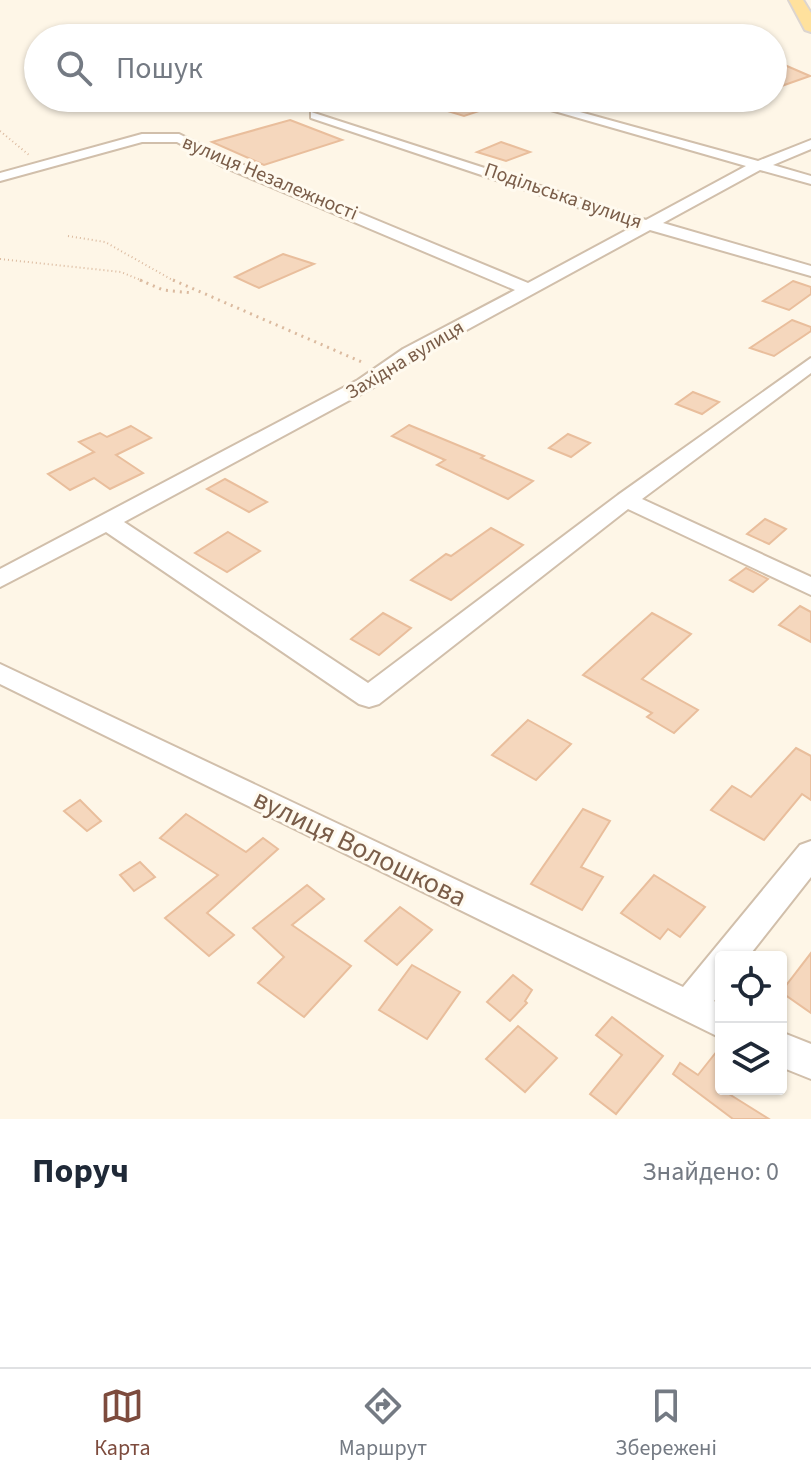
<!DOCTYPE html>
<html lang="uk">
<head>
<meta charset="utf-8">
<style>
  :root { --surface:#fff; --page:#f6f6f7; --text:#1f2937; --muted:#747a83; --line:#e0e1e3; --accent:#7d4b3d }
  body { margin:0; font-family:"Source Sans 3",sans-serif; background:var(--page); color:var(--text) }
  .controls { position:absolute; right:24px; bottom:24px; display:grid; overflow:hidden; border-radius:8px; box-shadow:0 2px 6px #0004 }
  .controls button { width:72px; height:72px; display:grid; place-items:center; padding:0; border:0; border-bottom:2px solid var(--line); background:var(--surface); color:var(--text); font:40px sans-serif }
  .list { margin:0; padding:0; list-style:none }
  h2 { display:flex; justify-content:space-between; align-items:center; height:104px; margin:0; padding:0 32px; font-size:34px }
  h2 small { font-size:26px; font-weight:400; color:var(--muted) }
  .icon { flex:none; width:44px; height:44px; fill:none; stroke:currentColor; stroke-width:2; stroke-linecap:round; stroke-linejoin:round }
  .map { position:relative; flex:none; width:811px; height:1119px; overflow:hidden }
  .search { position:absolute; background:var(--surface); box-shadow:0 2px 6px #0004; left:24px; right:24px; top:24px; height:88px; display:flex; align-items:center; gap:20px; box-sizing:border-box; padding:0 28px; border-radius:44px; color:var(--muted); font-size:30px }
  .sheet { height:248px; background:var(--surface) }
  nav { display:flex; justify-content:space-around; align-items:center; box-sizing:border-box; height:112px; border-top:2px solid var(--line); background:var(--surface); font-size:22px; color:var(--muted) }
  nav a { display:grid; justify-items:center; gap:4px }
  nav .on { color:var(--accent) }
  .map>svg:first-child { display:block }
  .building { fill:#f5d7bd; stroke:#e9be9c; stroke-width:2 }
  .lines { fill:none; stroke-linecap:round; stroke-linejoin:round }
  .street-casing { stroke:#d1bfab; stroke-width:4 }
  .primary-casing { stroke:#dcd5d0; stroke-width:4 }
  .path-far1 { stroke:#dbba9f; stroke-width:2; stroke-dasharray:1 3; stroke-linecap:butt }
  .path { stroke:#dbba9f; stroke-width:3; stroke-dasharray:2 5; stroke-linecap:butt }
  .street { fill:#fff; fill-rule:evenodd }
  .primary { fill:#ffe19d; fill-rule:evenodd }
  .labels { text-anchor:middle; dominant-baseline:central; stroke-width:6; stroke-linejoin:round; paint-order:stroke }
  .far-street-label { font-size:20px; fill:#7a5d49; stroke:#fffaef }
  .near-street-label { font-size:28px; fill:#7a5d49; stroke:#fffaef }
</style>
</head>
<body>
<div class="map">
<svg width="811" height="1119" viewBox="0 0 811 1119">
  <rect width="100%" height="100%" fill="#fef6e7"/>
  <g class="building">
    <polygon points="773,60 810,76 773,89"/>
    <polygon points="419,98 506,98 509,101 464,116 418,102"/>
    <polygon points="290,120 342,140 264,165 212,142"/>
    <polygon points="501,142 530,152 506,161 477,152"/>
    <polygon points="283,254 314,264 259,288 235,277"/>
    <polygon points="793,281 811,287 811,294 789,310 763,301"/>
    <polygon points="792,320 811,327 811,331 774,356 750,348"/>
    <polygon points="693,392 719,402 702,414 676,404"/>
    <polygon points="409,425 484,456 481,458 533,481 508,499 437,465 445,460 392,436"/>
    <polygon points="131,426 151,438 116,455 143,473 110,489 94,478 70,490 48,474 94,452 79,442 100,433 107,437"/>
    <polygon points="568,434 590,443 571,457 549,448"/>
    <polygon points="225,479 267,502 249,512 207,489"/>
    <polygon points="765,519 786,529 769,544 747,534"/>
    <polygon points="491,528 523,545 451,600 411,580 446,554 451,556"/>
    <polygon points="228,532 260,551 227,572 195,553"/>
    <polygon points="746,568 768,579 753,592 730,580"/>
    <polygon points="800,606 811,612 811,642 779,625"/>
    <polygon points="383,613 411,628 379,655 351,639"/>
    <polygon points="652,613 691,634 642,679 698,710 674,733 647,717 652,713 583,675"/>
    <polygon points="528,720 571,744 536,780 492,755"/>
    <polygon points="796,748 811,756 811,800 802,794 764,840 711,810 732,786 751,797"/>
    <polygon points="80,800 101,821 87,831 64,811"/>
    <polygon points="583,809 610,821 581,867 603,877 582,910 531,884"/>
    <polygon points="186,814 246,852 263,838 278,849 207,913 234,935 209,956 165,918 218,875 160,838"/>
    <polygon points="140,862 155,877 134,891 120,875"/>
    <polygon points="654,875 705,907 680,937 668,929 660,939 621,913"/>
    <polygon points="307,885 324,899 292,925 351,966 304,1017 258,983 284,957 253,928"/>
    <polygon points="400,907 432,930 397,965 365,941"/>
    <polygon points="811,953 811,1013 781,992"/>
    <polygon points="412,965 460,992 427,1039 379,1010"/>
    <polygon points="513,975 532,990 525,1001 527,1003 510,1021 487,1002"/>
    <polygon points="612,1017 663,1056 616,1114 590,1094 622,1055 596,1035"/>
    <polygon points="518,1026 557,1058 525,1092 486,1059"/>
    <polygon points="721,1046 721,1089 769,1119 733,1119 673,1074 680,1063 698,1075"/>
  </g>
  <g class="lines">
    <defs>
      <g id="street">
        <polygon points="509,98 529,98 758,161 811,140 811,149 773,165 811,176 811,184 760,170 663,223 811,266 811,276 650,230 417,357 372,388 124,522 368,683 618,495 811,358 811,373 642,499 811,577 811,595 628,509 379,704 369,707 359,704 106,532 0,587 0,569 358,380 403,349 515,290 224,167 177,142 142,142 0,181 0,173 142,134 179,134 234,161 528,283 634,226 311,118 311,112 646,220 746,166"/>
        <polygon points="0,664 683,987 800,845 811,841 811,877 748,957 721,957 721,992 714,1001 721,1005 721,1038 0,684"/>
        <polygon points="781,1032 811,1044 811,1079 781,1067"/>
      </g>
      <polygon id="primary" points="789,0 803,0 811,13 811,32 805,30"/>
    </defs>
    <use href="#street" class="street-casing"/>
    <use href="#primary" class="primary-casing"/>
    <g class="path-far1">
      <polyline points="0,131 29,155"/>
      <polyline points="68,236 105,242 176,282"/>
      <polyline points="0,259 121,272 145,282"/>
    </g>
    <g class="path">
      <polyline points="140,280 163,290 193,293"/>
      <polyline points="173,280 364,363"/>
    </g>
    <use href="#street" class="street"/>
    <use href="#primary" class="primary"/>
  </g>
  <g class="labels">
    <g class="far-street-label">
      <text transform="translate(270 178) rotate(23)">вулиця Незалежності</text>
      <text transform="translate(563 196) rotate(19)">Подільська вулиця</text>
      <text transform="translate(405 360) rotate(-31)">Західна вулиця</text>
    </g>
    <g class="near-street-label">
      <text transform="translate(360 848) rotate(26)">вулиця Волошкова</text>
    </g>
  </g>
</svg>
<div class="controls">
<button><svg class="icon" aria-label="locate" viewBox="0 0 24 24"><circle cx="12" cy="12" r="6"/><path d="M12 2v4M12 18v4M2 12h4M18 12h4"/></svg></button>
<button><svg class="icon" aria-label="layers" viewBox="0 0 24 24"><path d="M12 4l9 5-9 5-9-5zM3 14l9 5 9-5"/></svg></button>
</div>
<div class="search"><svg class="icon" aria-label="search" viewBox="0 0 24 24"><circle cx="10" cy="10" r="6"/><path d="M15 15l6 6"/></svg>Пошук</div>
</div>
<section class="sheet">
<h2>Поруч<small>Знайдено: 0</small></h2>
<ul class="list">
</ul>
</section>
<nav>
<a class="on"><svg class="icon" aria-label="map" viewBox="0 0 24 24"><path d="M3 6l6-2 6 2 6-2v14l-6 2-6-2-6 2zM9 4v14M15 6v14"/></svg>Карта</a>
<a><svg class="icon" aria-label="directions" viewBox="0 0 24 24"><path d="M12 3l9 9-9 9-9-9zM9 14v-3h6M13 9l2 2-2 2"/></svg>Маршрут</a>
<a><svg class="icon" aria-label="saved" viewBox="0 0 24 24"><path d="M7 4h10v16l-5-4-5 4z"/></svg>Збережені</a>
</nav>
</body>
</html>
